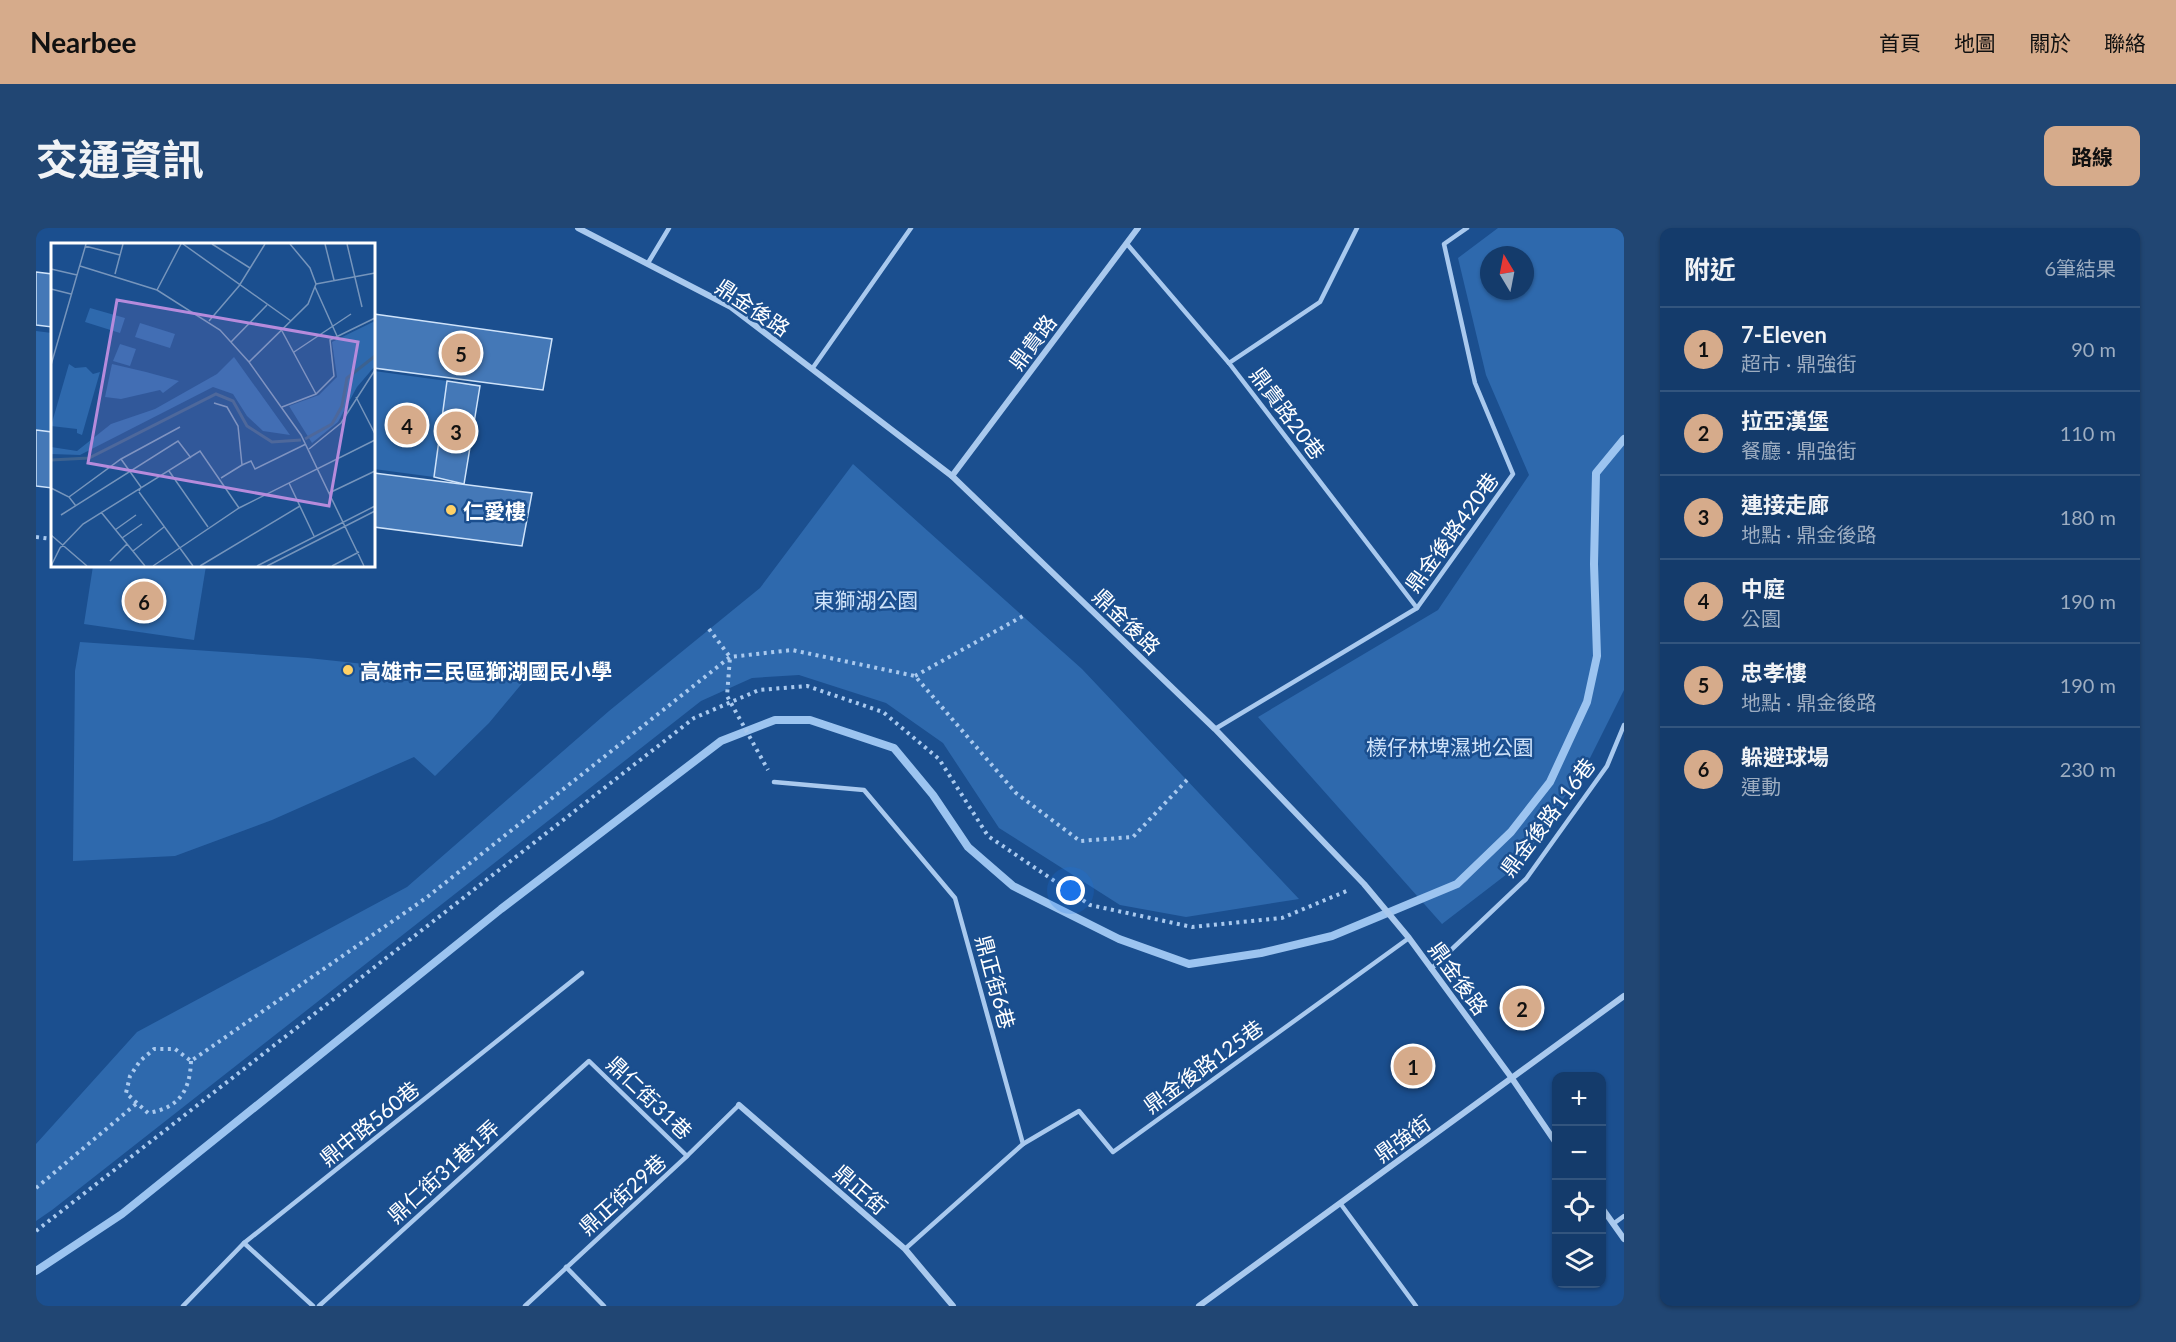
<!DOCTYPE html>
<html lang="zh-TW">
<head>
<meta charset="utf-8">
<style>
  :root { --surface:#143b6b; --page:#214673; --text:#f1f3f6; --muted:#9dadc1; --line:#33557e; --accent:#d6ab8b }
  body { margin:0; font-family:Lato,"Noto Sans TC",sans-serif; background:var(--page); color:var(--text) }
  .controls { position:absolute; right:18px; bottom:18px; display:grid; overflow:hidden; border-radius:12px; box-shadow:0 2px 4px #0004 }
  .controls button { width:54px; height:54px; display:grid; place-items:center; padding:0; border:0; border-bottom:2px solid var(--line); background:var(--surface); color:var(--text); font:30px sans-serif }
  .compass { position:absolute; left:1444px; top:18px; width:54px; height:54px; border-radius:50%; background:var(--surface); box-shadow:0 2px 4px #0004; rotate:350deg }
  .you { position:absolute; left:1035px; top:663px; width:21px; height:21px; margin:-15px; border:4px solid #fff; border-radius:50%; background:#1a73e8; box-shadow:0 0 0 9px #1a73e833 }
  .badge { display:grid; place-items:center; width:39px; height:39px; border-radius:50%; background:var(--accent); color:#111; font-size:20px; font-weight:700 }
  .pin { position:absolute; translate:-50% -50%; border:3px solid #fff; box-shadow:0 2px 6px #0006 }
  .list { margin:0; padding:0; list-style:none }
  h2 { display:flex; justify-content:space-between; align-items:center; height:78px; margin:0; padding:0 24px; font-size:26px }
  h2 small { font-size:20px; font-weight:400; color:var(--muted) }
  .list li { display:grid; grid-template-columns:39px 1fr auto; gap:18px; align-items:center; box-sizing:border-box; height:84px; padding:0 24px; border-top:2px solid var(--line) }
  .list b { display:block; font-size:22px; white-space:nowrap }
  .list p { margin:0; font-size:20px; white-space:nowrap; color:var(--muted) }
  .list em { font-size:20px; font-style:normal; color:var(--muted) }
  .icon { flex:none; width:33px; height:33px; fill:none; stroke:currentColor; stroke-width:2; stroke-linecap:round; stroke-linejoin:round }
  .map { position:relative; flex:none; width:1588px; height:1078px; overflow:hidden; border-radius:12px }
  header { display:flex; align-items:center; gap:36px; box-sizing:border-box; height:84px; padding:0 30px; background:var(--accent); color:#111 }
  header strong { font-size:28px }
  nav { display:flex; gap:33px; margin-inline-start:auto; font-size:21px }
  .intro { display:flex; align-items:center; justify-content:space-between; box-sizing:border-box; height:144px; padding:0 36px }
  h1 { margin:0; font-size:42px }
  .button { padding:15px 27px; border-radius:12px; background:var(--accent); color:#111; font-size:21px; font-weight:700 }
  main { display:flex; gap:36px; padding:0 36px }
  aside { flex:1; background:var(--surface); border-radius:12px; box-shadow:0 2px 4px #0004 }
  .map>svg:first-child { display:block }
  .green { fill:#2e69ad; fill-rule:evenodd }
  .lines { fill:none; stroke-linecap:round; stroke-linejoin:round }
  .stream { stroke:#9cc4f0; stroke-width:8 }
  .building { fill:#4478b7; stroke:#cfe3fa; stroke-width:1.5 }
  .path { stroke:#a9c9ee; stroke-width:4; stroke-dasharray:3 4.5; stroke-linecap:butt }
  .lane { stroke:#a9c9ee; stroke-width:4.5 }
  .street { stroke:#a9c9ee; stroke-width:6 }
  .poi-dot { fill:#ffd166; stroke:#1b4f8f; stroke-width:2 }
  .labels { text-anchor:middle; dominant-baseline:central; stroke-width:5; stroke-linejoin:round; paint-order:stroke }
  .street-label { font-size:21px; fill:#fff; stroke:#1b4f8f }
  .poi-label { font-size:21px; font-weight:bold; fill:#fff; stroke:#1b4f8f; text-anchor:start }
  .park-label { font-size:21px; fill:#cfe3fa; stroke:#1b4f8f }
  .inset-river { fill:none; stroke:#3c6290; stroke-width:3 }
  .inset-road { fill:none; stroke:#7695bc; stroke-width:1.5 }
  .view { fill:#b68bdc; fill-opacity:0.15; stroke:#b68bdc; stroke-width:3 }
  .inset-edge { fill:none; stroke:#fff; stroke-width:3 }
</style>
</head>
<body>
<header>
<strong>Nearbee</strong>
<nav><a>首頁</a><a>地圖</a><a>關於</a><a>聯絡</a></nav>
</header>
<div class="intro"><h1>交通資訊</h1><a class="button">路線</a></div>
<main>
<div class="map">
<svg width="1588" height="1078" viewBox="0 0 1588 1078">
  <rect width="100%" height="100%" fill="#1b4f8f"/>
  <g class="green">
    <path d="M 1462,0 L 1588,0 L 1588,462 L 1553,532 L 1484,636 L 1406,696 L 1222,489 L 1402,382 L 1493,247 L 1450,147 L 1422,30 ZM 1453,27 L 1489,27 L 1489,63 L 1453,63 Z"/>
    <polygon points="0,103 16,105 16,204 0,202"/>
    <polygon points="338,143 411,153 398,249 338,241"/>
    <polygon points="817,236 1046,441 1263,671 1150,689 1084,677 963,600 907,515 850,475 763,447 716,450 665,473 16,982 0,993 0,916 101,804 371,659 573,483 724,360"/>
    <polygon points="57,338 170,338 158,412 48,396"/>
    <polygon points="44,414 272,430 488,453 453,495 399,548 378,529 236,592 139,628 37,633 39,443"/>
  </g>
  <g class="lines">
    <polyline class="stream" points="0,1043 86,986 465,681 685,513 739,492 774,492 858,520 897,567 932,619 977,658 1083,711 1153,736 1225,725 1296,708 1421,656 1475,604 1514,554 1551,474 1561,428 1558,336 1560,245 1588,211"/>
  </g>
  <g class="building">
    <polygon points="0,44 16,46 16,99 0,97"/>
    <polygon points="338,86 516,111 507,162 338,140"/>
    <polygon points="411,153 444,158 428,256 398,249"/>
    <polygon points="0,202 16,204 16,260 0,258"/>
    <polygon points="338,245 496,265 486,318 338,299"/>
  </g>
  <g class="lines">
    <g class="path">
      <polyline points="0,309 16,311"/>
      <polyline points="673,401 694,429 691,468 732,542"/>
      <polyline points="879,448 987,388"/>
      <path d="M 155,833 C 154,863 143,880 112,885 L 90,865 L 94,848 L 104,833 L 118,821 L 139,821 L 155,833 L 390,670 L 694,429 L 756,422 L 879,448 L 980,565 L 1044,613 L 1097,609 L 1151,552"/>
      <polyline points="0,960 100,876"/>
      <polyline points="0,1003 658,490 723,462 771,458 847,484 903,531 952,608 1054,677 1156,699 1246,690 1313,662"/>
    </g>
    <g class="lane">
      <polyline points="1091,16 1193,135 1381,380"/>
      <polyline points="612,35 633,0"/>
      <polyline points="1193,135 1284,74 1321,0"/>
      <polyline points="776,141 875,0"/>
      <polyline points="1179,501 1381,380 1477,246 1439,155 1408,16 1431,0"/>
      <polyline points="738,554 828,562 919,670 987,916 869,1021"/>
      <polyline points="1395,741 1490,651 1571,538 1588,497"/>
      <polyline points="987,916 1043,883 1077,924 1373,710"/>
      <polyline points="1304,975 1380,1078"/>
      <polyline points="1577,996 1588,988"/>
      <polyline points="208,1015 277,1078"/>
      <polyline points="530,1039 568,1078"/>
      <polyline points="147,1078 208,1015 546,745"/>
      <polyline points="283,1078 553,833 651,928"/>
      <polyline points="489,1078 651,928 703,877"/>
    </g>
    <g class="street">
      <polyline points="542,0 695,79 916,248 1179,501 1328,656 1373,710 1475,849 1520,915"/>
      <polyline points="916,248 1102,0"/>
      <polyline points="703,877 869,1021 917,1078"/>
      <polyline points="1566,980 1588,1011"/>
      <polyline points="1163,1078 1588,768"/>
    </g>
  </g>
  <g class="poi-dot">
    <circle cx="415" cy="282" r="6"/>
    <circle cx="312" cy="442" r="6"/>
  </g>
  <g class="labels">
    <g class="street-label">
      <text transform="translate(717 79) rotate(34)">鼎金後路</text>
      <text transform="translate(996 114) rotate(-53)">鼎貴路</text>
      <text transform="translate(1252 185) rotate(53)">鼎貴路20巷</text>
      <text transform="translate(1415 304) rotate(-54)">鼎金後路420巷</text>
      <text transform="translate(1091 393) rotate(44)">鼎金後路</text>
      <text transform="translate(1511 589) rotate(-53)">鼎金後路116巷</text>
      <text transform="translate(1423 750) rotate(54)">鼎金後路</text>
      <text transform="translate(960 754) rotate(75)">鼎正街6巷</text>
      <text transform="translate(1167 838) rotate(-36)">鼎金後路125巷</text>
      <text transform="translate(614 869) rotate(44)">鼎仁街31巷</text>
      <text transform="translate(333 895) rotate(-39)">鼎中路560巷</text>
      <text transform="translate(1366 910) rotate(-36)">鼎強街</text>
      <text transform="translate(407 943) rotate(-42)">鼎仁街31巷1弄</text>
      <text transform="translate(825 961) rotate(41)">鼎正街</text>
      <text transform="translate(586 966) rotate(-42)">鼎正街29巷</text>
    </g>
    <g class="poi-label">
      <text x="427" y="282">仁愛樓</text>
      <text x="324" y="442">高雄市三民區獅湖國民小學</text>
    </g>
    <g class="park-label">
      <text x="830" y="371">東獅湖公園</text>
      <text x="1414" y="518">檨仔林埤濕地公園</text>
    </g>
  </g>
  <g transform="translate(15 15)">
    <rect width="324" height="324" fill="#1b4f8f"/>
    <path d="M 39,65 L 74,75 L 69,90 L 34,79 ZM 324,78 L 324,123 L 306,144 L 287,179 L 261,200 L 238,163 L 268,152 L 286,134 L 281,99 ZM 89,80 L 124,91 L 119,105 L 84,94 ZM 69,101 L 85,106 L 79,123 L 62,118 ZM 183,114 L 239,192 L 212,188 L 196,173 L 182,151 L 162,144 L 29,212 L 0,211 L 0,204 L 26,208 L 60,181 L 104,166 L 166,131 ZM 18,121 L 24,125 L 35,124 L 42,131 L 49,129 L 31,192 L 26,190 L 26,186 L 0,183 ZM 61,121 L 95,129 L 128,138 L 112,150 L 109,147 L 70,156 L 54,154 Z" fill="#2e69ad"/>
    <path class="inset-river" d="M 254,196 L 281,181 L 291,163 L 296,135 L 324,113M 0,217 L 38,215 L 165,151 L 182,158 L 196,183 L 221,199 L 250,197"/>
    <path class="inset-road" d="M 132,1 L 240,78M 161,1 L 199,25M 274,1 L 283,37M 296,1 L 311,64M 34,3 L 69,12M 29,23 L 106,47 L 169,87 L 198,119 L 250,192 L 313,323M 0,26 L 26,32M 64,31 L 72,1M 265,41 L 324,30M 264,44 L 286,93M 0,46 L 20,51M 106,47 L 130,1M 158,78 L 188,43 L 214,1M 231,88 L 265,151M 180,99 L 216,62M 243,109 L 300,71M 198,119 L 257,61 L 265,41 L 259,25 L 239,1M 0,122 L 35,1M 305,154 L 324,191M 163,160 L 176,164 L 187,183 L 191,222 L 170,235M 231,164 L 265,151 L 283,133 L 279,97 L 324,75M 258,206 L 290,180 L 324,127M 70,216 L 90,244 L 88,248M 191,222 L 200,218 L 204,226 L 255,201M 118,228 L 157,284M 238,240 L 263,293M 0,245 L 18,254 L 25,263M 88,249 L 142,323M 278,250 L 324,228M 18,254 L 70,216 L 129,184M 50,269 L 94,323M 10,272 L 127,198 L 140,215M 64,287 L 85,272M 0,292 L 36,323M 71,295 L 91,281M 82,308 L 113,284M 59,318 L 76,301M 0,323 L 9,305 L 32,281 L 149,208 L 188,265M 102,323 L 188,265 L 324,197M 149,323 L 249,263M 206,323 L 324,263M 216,323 L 324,268M 281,323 L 308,309"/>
    <path class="view" d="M 66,57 L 307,99 L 278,263 L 37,220 Z"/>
    <rect width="324" height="324" class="inset-edge"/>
  </g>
</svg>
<div class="controls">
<button>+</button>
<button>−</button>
<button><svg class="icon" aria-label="locate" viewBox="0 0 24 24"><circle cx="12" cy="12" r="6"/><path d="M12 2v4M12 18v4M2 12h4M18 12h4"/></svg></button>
<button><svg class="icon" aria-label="layers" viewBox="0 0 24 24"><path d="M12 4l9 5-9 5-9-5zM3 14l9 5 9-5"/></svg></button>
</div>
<svg class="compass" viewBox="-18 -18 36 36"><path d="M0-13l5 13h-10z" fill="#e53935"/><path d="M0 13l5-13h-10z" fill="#9dadc1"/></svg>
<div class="you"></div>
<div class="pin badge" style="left:1377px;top:838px">1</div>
<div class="pin badge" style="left:1486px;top:780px">2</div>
<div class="pin badge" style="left:420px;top:203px">3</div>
<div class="pin badge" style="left:371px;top:197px">4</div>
<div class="pin badge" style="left:425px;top:125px">5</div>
<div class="pin badge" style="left:108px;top:373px">6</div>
</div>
<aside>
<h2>附近<small>6筆結果</small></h2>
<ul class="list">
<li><span class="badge">1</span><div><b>7-Eleven</b><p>超市 · 鼎強街</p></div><em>90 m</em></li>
<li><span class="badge">2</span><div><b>拉亞漢堡</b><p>餐廳 · 鼎強街</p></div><em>110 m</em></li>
<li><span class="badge">3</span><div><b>連接走廊</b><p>地點 · 鼎金後路</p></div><em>180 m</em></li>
<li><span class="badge">4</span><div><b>中庭</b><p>公園</p></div><em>190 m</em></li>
<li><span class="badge">5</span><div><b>忠孝樓</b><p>地點 · 鼎金後路</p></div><em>190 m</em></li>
<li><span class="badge">6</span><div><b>躲避球場</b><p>運動</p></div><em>230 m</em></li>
</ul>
</aside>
</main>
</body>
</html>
